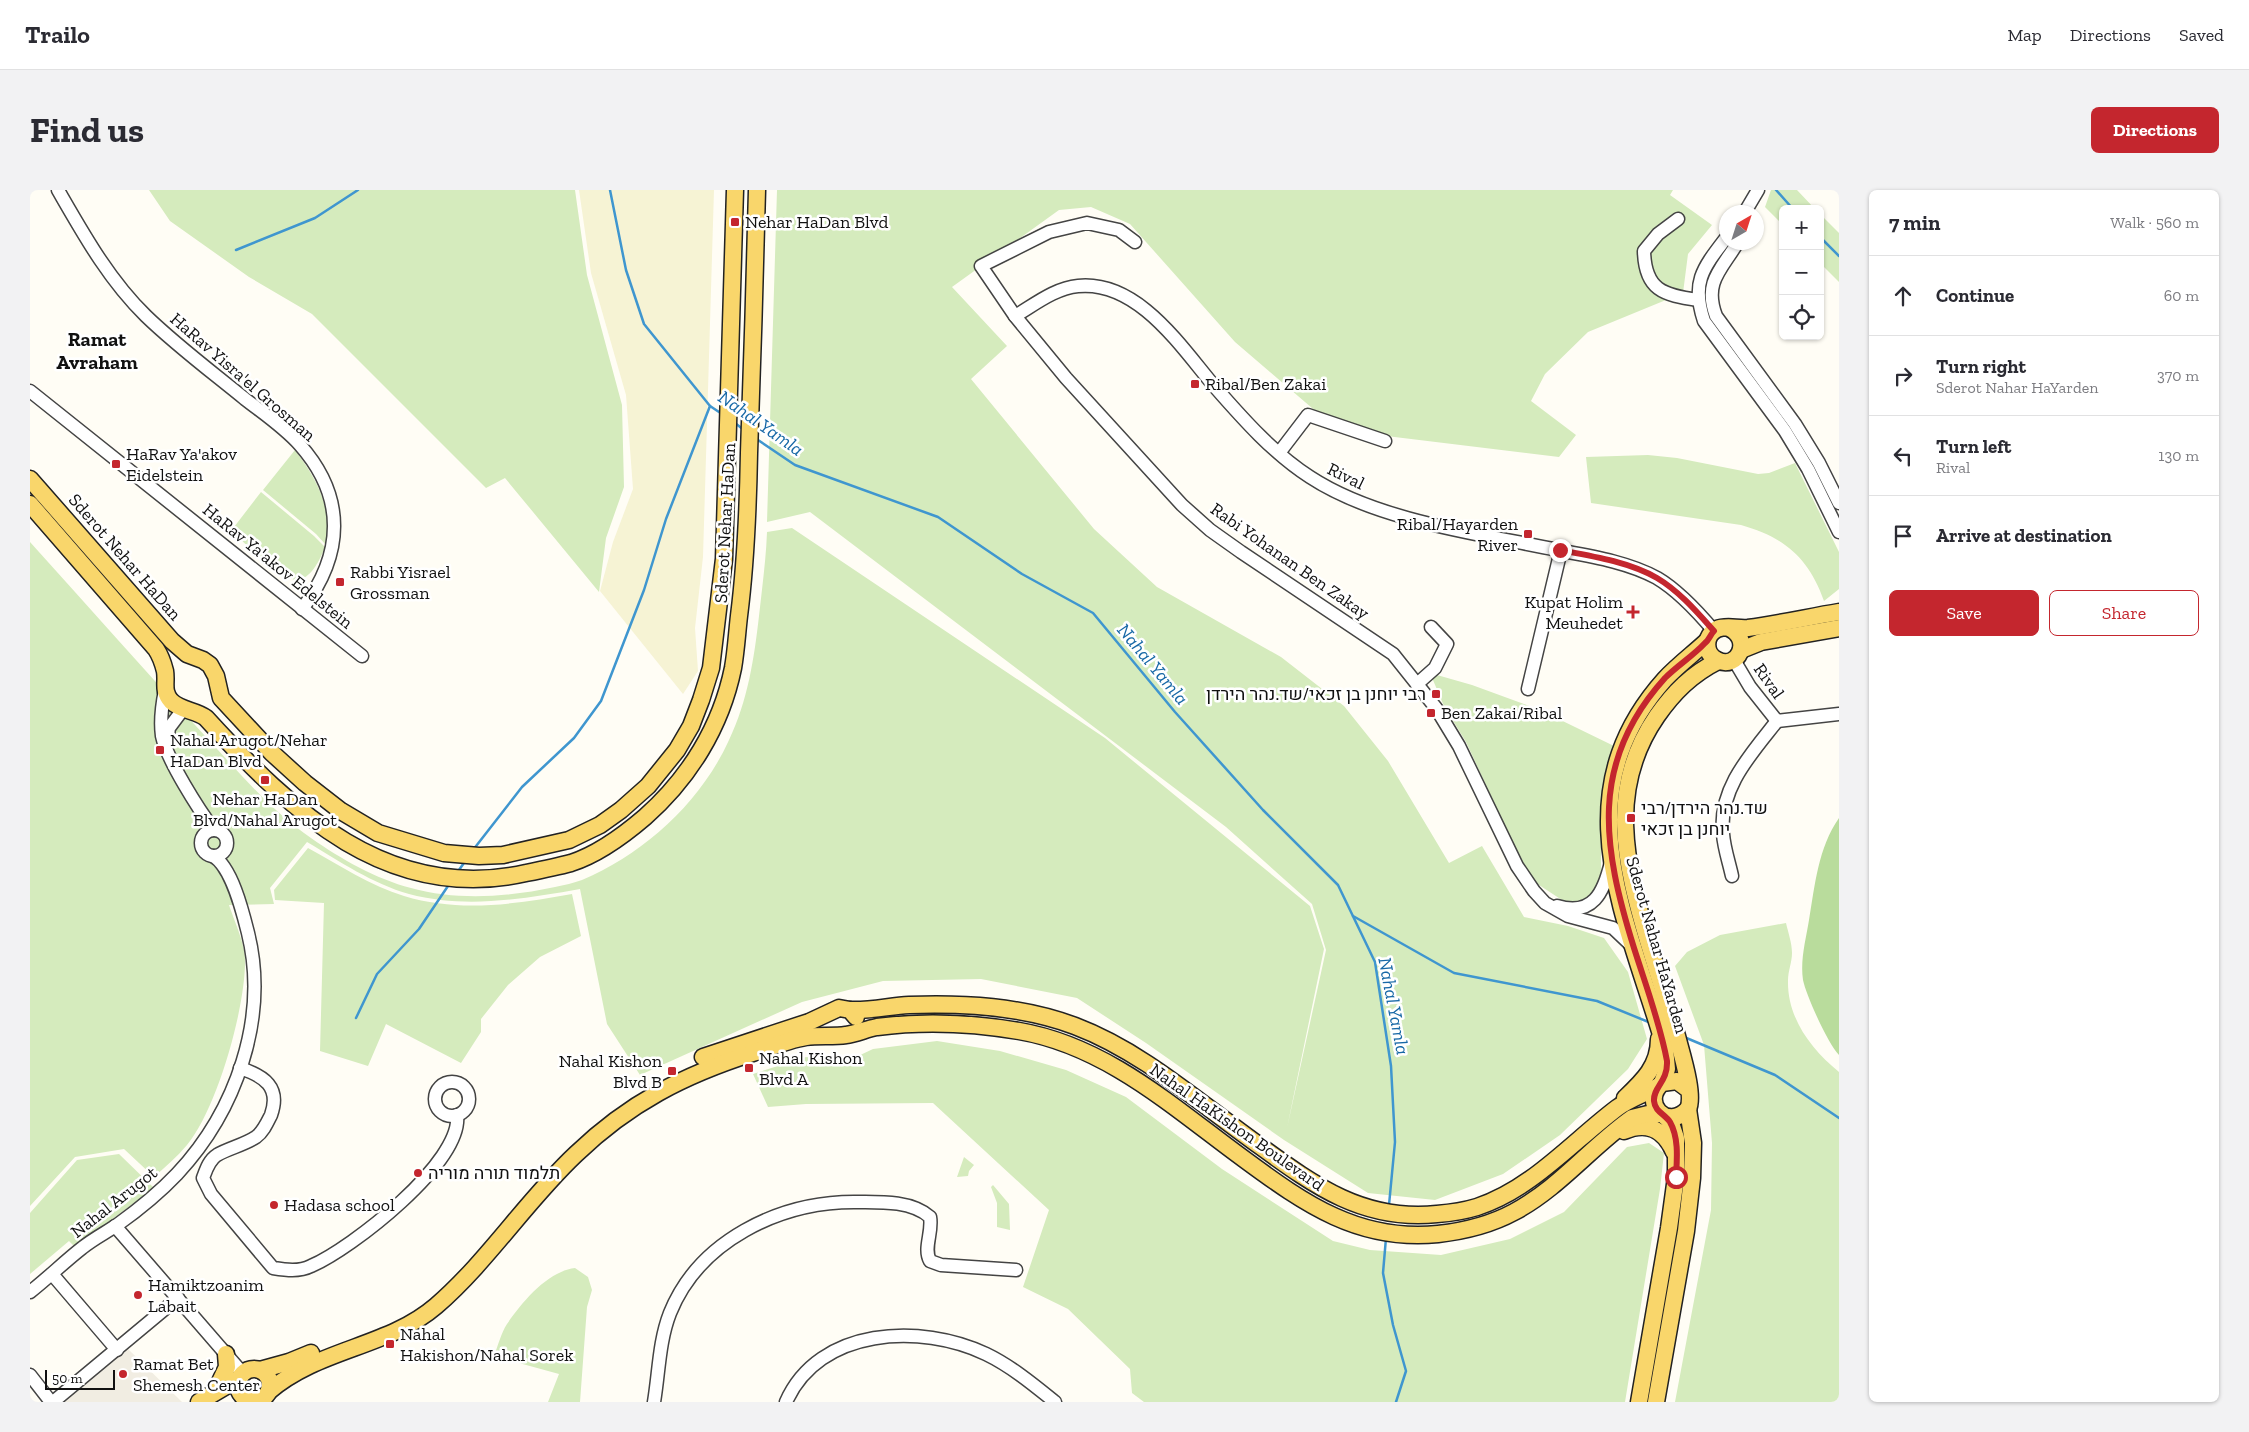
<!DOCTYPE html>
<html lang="en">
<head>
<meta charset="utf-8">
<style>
  :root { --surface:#fff; --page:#f2f2f3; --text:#2b2b33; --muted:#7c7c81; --line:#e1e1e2; --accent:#c4262e }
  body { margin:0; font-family:"Zilla Slab",Heebo,serif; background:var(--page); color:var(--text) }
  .controls { position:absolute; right:15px; top:15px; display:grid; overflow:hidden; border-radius:8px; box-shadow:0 1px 4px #0004 }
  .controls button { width:45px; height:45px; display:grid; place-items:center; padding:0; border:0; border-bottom:1px solid var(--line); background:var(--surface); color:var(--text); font:25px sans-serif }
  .compass { position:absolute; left:1689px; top:15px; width:45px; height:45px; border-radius:50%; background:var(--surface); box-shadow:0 1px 4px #0004; rotate:39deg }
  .scale { position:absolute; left:15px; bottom:12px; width:70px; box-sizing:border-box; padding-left:5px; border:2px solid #111; border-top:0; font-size:14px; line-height:18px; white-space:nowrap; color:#111; -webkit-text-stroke:4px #fff; paint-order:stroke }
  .stop { position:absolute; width:15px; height:15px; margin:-11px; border:4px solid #c4262e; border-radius:50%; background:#fff }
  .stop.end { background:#c4262e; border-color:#fff; box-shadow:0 1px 5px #0008 }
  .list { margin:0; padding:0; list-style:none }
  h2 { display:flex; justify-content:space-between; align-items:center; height:65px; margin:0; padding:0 20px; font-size:21px }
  h2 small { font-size:16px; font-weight:400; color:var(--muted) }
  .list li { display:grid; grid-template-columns:32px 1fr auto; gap:15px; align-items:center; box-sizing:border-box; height:80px; padding:0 20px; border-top:1px solid var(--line) }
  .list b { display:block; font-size:19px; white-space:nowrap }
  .list p { margin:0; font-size:16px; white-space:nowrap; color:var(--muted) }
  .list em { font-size:16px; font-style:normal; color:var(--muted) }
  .actions { display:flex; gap:10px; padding:15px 20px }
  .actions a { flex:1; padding:11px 0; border:1px solid var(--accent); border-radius:8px; text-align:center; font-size:18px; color:var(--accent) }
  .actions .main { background:var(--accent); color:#fff }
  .icon { flex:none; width:28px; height:28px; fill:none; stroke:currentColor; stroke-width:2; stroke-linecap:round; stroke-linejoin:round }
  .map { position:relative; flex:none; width:1809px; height:1212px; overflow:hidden; border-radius:8px }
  header { display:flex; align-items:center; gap:30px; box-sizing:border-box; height:70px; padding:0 25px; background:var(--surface); border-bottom:1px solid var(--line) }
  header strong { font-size:24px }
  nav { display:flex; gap:28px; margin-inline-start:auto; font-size:18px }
  .intro { display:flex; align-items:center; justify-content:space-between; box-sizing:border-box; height:120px; padding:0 30px }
  h1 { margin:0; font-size:35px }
  .button { padding:12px 22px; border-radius:8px; background:var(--accent); color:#fff; font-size:18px; font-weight:700 }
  main { display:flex; gap:30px; padding:0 30px }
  aside { flex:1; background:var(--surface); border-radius:8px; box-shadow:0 1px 4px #0004 }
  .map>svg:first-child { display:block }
  .farmland { fill:#f6f3d4 }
  .green { fill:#d5ebbd }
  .forest { fill:#b9dc9c }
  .plaza { fill:#f1ede2 }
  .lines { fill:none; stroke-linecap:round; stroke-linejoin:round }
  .stream { stroke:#3f96cf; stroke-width:2.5 }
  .minor-casing { stroke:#444; stroke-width:15 }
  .major-casing { stroke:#222; stroke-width:19 }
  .minor { stroke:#fff; stroke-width:12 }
  .major { stroke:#f9d66b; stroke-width:16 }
  .route { stroke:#c4262e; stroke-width:6 }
  .poi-dot { fill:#c4262e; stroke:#fff; stroke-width:2 }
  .labels { text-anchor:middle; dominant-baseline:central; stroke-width:5; stroke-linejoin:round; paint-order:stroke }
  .poi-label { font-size:18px; fill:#111; stroke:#fff; text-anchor:start }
  .street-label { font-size:18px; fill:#111; stroke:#fff }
  .water-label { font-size:19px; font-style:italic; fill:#1768a6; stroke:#fff }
  .quarter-label { font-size:20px; font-weight:bold; fill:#111; stroke:#fff }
</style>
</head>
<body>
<header>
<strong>Trailo</strong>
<nav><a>Map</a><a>Directions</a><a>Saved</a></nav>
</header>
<div class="intro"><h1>Find us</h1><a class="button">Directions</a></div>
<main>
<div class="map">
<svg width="1809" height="1212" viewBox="0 0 1809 1212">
  <rect width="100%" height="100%" fill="#fffdf5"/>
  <polygon class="farmland" points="549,0 684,0 673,367 665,438 668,481 653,504 570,401 583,352 603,299 596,205 561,83"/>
  <g class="green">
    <polygon points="119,0 545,0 557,85 592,215 594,297 576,348 569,402 475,288 456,298 282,124 219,87 140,31"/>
    <path d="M 747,0 L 1643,0 L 1640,5 L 1682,35 L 1658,64 L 1653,103 L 1558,142 L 1515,184 L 1501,211 L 1546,245 L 1529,267 L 1340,244 L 1296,230 L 1205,152 L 1100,34 L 1061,17 L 1029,20 L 922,97 L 977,156 L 941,189 L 1064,339 L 1127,397 L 1251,467 L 1314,516 L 1358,571 L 1419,673 L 1452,656 L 1494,727 L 1538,736 L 1574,748 L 1598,782 L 1617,849 L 1598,879 L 1530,945 L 1473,984 L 1405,1010 L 1338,1003 L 1254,950 L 1116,853 L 1047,808 L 951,789 L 853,791 L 772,812 L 610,885 L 577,834 L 550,699 C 493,709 436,719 379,704 C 343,694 309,671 277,652 L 240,698 L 244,714 L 199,715 C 204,730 215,754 215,769 C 216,817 187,919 157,955 C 147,967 135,977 124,987 L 94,959 L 45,967 L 0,1016 L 0,352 C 59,417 117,483 176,547 C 209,582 241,621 281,648 C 311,669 346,689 381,698 C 428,711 478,707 525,697 C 534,695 544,693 552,690 C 614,664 671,612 699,550 C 718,510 724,469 729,426 C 732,398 736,370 737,342 L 762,338 L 1075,548 L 1280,716 L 1294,759 L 1257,938 L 1296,760 L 1282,714 L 1196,637 L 780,322 L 737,332 Z"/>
    <polygon points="1741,0 1767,0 1785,19 1753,19 1753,35 1735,17"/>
    <polygon points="1790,24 1809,43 1809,92 1790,73"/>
    <path d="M 265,260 C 287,289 303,319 296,355 L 286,344 L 233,300 Z"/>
    <path d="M 1618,265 L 1647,268 L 1728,284 L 1739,283 L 1765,273 L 1809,362 L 1809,399 L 1794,411 C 1779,368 1754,347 1711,335 L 1561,313 L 1556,267 Z"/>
    <path d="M 231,302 L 284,346 L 295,357 C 290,369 283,386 269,390 C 255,393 213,351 201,341 Z"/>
    <polygon points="1400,483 1442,495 1508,519 1584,556 1571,619 1571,690 1564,705 1551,713 1538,714 1506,693 1493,675 1436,552 1414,516"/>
    <path d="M 278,658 C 309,675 341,696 374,706 C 430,723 486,714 542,704 L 551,746 L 510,767 L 478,795 L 451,829 L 451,842 L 431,873 L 356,834 L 338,876 L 290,861 L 294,713 L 245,710 L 244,700 Z"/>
    <path d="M 1756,733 C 1758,742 1762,753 1762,763 C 1762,772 1758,781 1758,790 C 1757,828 1781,859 1809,882 L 1809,1212 L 1645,1212 L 1681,1020 L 1682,953 L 1674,855 L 1645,776 L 1657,762 L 1690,745 Z"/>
    <polygon points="907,851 970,861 1036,880 1096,907 1192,979 1303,1051 1340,1060 1411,1065 1480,1049 1534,1022 1597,957 1619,953 1634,963 1630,999 1595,1212 1114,1212 1102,1203 1100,1179 1038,1119 993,1097 1019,1020 903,913 776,914 738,917 723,884 776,867 805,870 826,867 843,859"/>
    <polygon points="89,964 124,998 45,1057 39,1051 0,1084 0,1023 47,970"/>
    <polygon points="934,967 944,975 939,981 938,986 927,987"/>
    <polygon points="963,995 979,1014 980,1040 967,1037 967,1013 961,997"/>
    <path d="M 545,1078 L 558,1087 L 562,1100 L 557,1117 L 550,1212 L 518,1212 L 529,1184 L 464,1166 C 468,1156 471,1143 477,1134 C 492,1112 518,1081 545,1078 Z"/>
  </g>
  <path class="forest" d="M 1809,628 L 1809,865 C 1798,854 1776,805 1773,790 C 1770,770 1776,749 1779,730 C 1785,695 1788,658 1809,628 Z"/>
  <polygon class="plaza" points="96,1157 152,1212 28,1212"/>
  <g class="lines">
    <g class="stream">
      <polyline points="580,0 596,80 614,134 680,216 692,224"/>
      <polyline points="1746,0 1763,19"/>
      <polyline points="1790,47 1809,66"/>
      <polyline points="206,60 285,28 328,0"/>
      <polyline points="705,233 714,240"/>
      <polyline points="725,248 765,275 908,327 992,384 1063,423 1145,522 1233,620 1308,695 1345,772 1361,876 1365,952 1359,1015"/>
      <polyline points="443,660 492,597 544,548 571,511 614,400 636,329 680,216"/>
      <polyline points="429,680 436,670"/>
      <polyline points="1323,726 1424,783 1567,811 1621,833"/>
      <polyline points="326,828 347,784 389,739 420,693"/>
      <polyline points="1654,847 1745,885 1809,928"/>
      <polyline points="1356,1048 1353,1083 1363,1135 1376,1181 1366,1212"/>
    </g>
    <defs>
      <g id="minor">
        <path d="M 28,0 C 54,45 79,90 116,126 C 147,156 182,182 215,209 C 233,223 254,237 270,255 C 316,307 314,364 272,419"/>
        <polyline points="1715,22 1728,0"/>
        <path d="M 1648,29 L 1628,44 L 1614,61 C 1615,100 1633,105 1668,110"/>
        <path d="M 1696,48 C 1673,78 1661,92 1674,131 L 1755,241 L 1778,279 L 1809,342"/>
        <polyline points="1105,52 1089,40 1057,33 1019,42 951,76 985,126 1036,188 1152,315 1180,340 1211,362 1363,464 1406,518 1429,556 1487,676 1504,701 1515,713 1538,726 1583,738 1602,756"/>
        <path d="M 1708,52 C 1692,79 1673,92 1686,126 L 1765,234 L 1789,273 L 1809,313"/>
        <path d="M 985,126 C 1004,115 1025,98 1048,96 C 1108,90 1151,157 1185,197 C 1213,229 1244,264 1280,287 C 1347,331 1450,344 1528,360 C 1560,366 1598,372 1627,388 C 1649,401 1668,422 1684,441"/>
        <polyline points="0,201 332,466"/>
        <polyline points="1249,263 1278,225 1355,251"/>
        <polyline points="1704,470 1720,497 1747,531"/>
        <polyline points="1387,494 1405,478 1417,454 1401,437"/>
        <polyline points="1498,499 1531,360"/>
        <path d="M 135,500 C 132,515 130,532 132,546 C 137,570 169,620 184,640"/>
        <polyline points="1747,531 1809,524"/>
        <polyline points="137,552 139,538 154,518"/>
        <circle cx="184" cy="653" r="13"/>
        <path d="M 1702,686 C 1699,672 1694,658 1693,644 C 1688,599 1721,564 1747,531"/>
        <path d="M 1527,716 C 1563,727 1574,702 1581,672"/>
        <path d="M 210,878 C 234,886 251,897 241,925 C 237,933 233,942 226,947 C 214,955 199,958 187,965 C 179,970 176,980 173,988 L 181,1004 L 243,1078 C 256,1080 269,1082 281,1076 C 321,1059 433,972 427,925"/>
        <circle cx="422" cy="909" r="17"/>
        <polyline points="85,1036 208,1178 214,1181"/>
        <polyline points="22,1084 87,1160"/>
        <path d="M 0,1102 C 18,1088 34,1072 52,1058 C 63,1049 75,1043 87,1035 C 108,1020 129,1003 147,984 C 206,921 239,828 218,743 C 213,723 202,677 183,666"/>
        <polyline points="0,1185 21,1212"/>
        <polyline points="227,1210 229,1212"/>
        <polyline points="23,1212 148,1108"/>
        <path d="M 624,1212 C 629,1182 629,1151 640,1123 C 669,1051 749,1012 824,1012 C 848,1012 881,1010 900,1027 C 903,1042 893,1058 900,1071 L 911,1075 L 986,1080"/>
        <path d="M 756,1212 C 789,1137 891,1133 956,1164 C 981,1176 1004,1195 1025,1212"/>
      </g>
      <g id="major">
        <polyline points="0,289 142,451 157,464 173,470 180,475 186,486 191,508 242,563 275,593 311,621 348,643 414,663 449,666 473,665 539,650 570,635 591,620 618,596 647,560 661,536 671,510 681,478 694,369 705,0"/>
        <path d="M 0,314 L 126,459 C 130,465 133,473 135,481 C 137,492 132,501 141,511 C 151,521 166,520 176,528 C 261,621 358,714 496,683 C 511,680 526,677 541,673 C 569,664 594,645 615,627 C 659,588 691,537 703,478 C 706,461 707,443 709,426 C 716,371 718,319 719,263 C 722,175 725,88 727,0"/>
        <path d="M 1699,438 C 1723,449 1708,481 1687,470 C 1674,464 1674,445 1687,439 C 1696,435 1708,439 1718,438 C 1748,434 1779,427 1809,422"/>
        <polyline points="1711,460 1731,452 1809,438"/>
        <path d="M 820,820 C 840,821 860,816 879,815 C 934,813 992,816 1045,836 C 1111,861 1166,910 1223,951 C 1281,993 1331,1032 1407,1024 C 1420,1023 1434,1021 1447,1017 C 1502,999 1542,952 1587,918 C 1599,909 1614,904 1627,897"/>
        <polyline points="673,867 779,832 809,818 820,820 826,827"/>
        <path d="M 1632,893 L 1637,879 L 1635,858 C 1598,729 1530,606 1635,489 C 1648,475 1663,464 1677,451"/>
        <path d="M 1659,900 L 1647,891 L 1632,893 C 1610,912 1637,942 1658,919 C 1665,905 1651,862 1647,846 C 1637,814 1628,783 1618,751 C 1595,673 1577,598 1627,526 C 1644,502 1662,484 1688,471"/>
        <path d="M 1595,908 C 1613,891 1629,876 1629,849"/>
        <path d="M 1594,941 C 1617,931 1634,939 1644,962"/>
        <circle cx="224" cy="1195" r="16"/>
        <polyline points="230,1180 259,1172 281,1163"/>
        <polyline points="185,1202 197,1177 196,1164"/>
        <path d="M 238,1202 C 289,1158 357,1158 406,1116 C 458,1071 496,1011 546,964 C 599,913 654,885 723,863 C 741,857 758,850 776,847 C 789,845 803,847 816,845 C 826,844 836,839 847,837 C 893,831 942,833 989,841 C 1077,856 1144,918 1214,969 C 1275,1014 1329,1052 1408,1044 C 1435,1041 1460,1035 1484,1022 C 1529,998 1561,957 1602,928 L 1618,924 L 1631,924"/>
        <polyline points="169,1212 208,1189"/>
        <polyline points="1609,1212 1639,1038 1646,987 1646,948 1641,933 1636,927"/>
        <polyline points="1626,1212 1656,1041 1662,988 1663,953 1658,919"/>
      </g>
    </defs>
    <use href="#minor" class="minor-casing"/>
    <use href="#major" class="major-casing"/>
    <use href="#minor" class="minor"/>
    <use href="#major" class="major"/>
  </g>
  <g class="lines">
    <path class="route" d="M 1530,360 C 1562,366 1599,372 1627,388 C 1649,401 1667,422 1684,441 C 1680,445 1679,450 1675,453 C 1663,466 1648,475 1635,488 C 1558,573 1573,658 1604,758 C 1616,796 1630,833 1637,871 C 1638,892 1623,897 1624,911 C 1625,922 1635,924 1640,932 C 1649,948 1647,969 1646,987"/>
  </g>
  <g class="poi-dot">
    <rect x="700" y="27" width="10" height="10" rx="2.5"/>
    <rect x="1160" y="189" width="10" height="10" rx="2.5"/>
    <rect x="81" y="269" width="10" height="10" rx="2.5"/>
    <rect x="1493" y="339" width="10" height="10" rx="2.5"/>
    <rect x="305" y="387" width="10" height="10" rx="2.5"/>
    <path d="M1600.5 414.5h5v5h5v5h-5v5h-5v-5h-5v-5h5z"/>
    <rect x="1401" y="499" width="10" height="10" rx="2.5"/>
    <rect x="1396" y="518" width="10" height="10" rx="2.5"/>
    <rect x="125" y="555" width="10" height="10" rx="2.5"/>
    <rect x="230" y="585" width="10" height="10" rx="2.5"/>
    <rect x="1596" y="623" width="10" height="10" rx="2.5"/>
    <rect x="714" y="873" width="10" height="10" rx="2.5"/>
    <rect x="637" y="876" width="10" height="10" rx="2.5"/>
    <circle cx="388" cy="983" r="5"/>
    <circle cx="244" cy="1015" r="5"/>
    <circle cx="108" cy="1105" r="5"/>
    <rect x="355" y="1149" width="10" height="10" rx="2.5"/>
    <circle cx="93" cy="1184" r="5"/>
  </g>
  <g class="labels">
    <g class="poi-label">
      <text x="715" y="32">Nehar HaDan Blvd</text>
      <text x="1175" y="194">Ribal/Ben Zakai</text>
      <text x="96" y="264">HaRav Ya'akov<tspan x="96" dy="21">Eidelstein</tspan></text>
      <text x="1488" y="334" text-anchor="end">Ribal/Hayarden<tspan x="1488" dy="21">River</tspan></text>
      <text x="320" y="382">Rabbi Yisrael<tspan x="320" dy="21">Grossman</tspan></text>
      <text x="1593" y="412" text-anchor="end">Kupat Holim<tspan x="1593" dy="21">Meuhedet</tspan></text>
      <text x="1396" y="504" text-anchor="end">רבי יוחנן בן זכאי/שד.נהר הירדן</text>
      <text x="1411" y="523">Ben Zakai/Ribal</text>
      <text x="140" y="550">Nahal Arugot/Nehar<tspan x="140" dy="21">HaDan Blvd</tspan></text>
      <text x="235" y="609" text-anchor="middle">Nehar HaDan<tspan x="235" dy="21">Blvd/Nahal Arugot</tspan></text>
      <text x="1611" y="618">שד.נהר הירדן/רבי<tspan x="1611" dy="21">יוחנן בן זכאי</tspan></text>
      <text x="729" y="868">Nahal Kishon<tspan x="729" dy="21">Blvd A</tspan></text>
      <text x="632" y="871" text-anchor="end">Nahal Kishon<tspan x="632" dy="21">Blvd B</tspan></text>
      <text x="398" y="983">תלמוד תורה מוריה</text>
      <text x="254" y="1015">Hadasa school</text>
      <text x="118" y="1095">Hamiktzoanim<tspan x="118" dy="21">Labait</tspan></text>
      <text x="370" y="1144">Nahal<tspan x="370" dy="21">Hakishon/Nahal Sorek</tspan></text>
      <text x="103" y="1174">Ramat Bet<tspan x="103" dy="21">Shemesh Center</tspan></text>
    </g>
    <g class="street-label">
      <text transform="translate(213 187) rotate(41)">HaRav Yisra'el Grosman</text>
      <text transform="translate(1316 286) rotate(26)">Rival</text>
      <text transform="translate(695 333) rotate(-87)">Sderot Nehar HaDan</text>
      <text transform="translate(95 367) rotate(49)">Sderot Nehar HaDan</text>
      <text transform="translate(1260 371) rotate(35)">Rabi Yohanan Ben Zakay</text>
      <text transform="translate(248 376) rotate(39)">HaRav Ya'akov Edelstein</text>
      <text transform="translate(1739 491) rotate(55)">Rival</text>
      <text transform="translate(1627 755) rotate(74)">Sderot Nahar HaYarden</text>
      <text transform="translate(1207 937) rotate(35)">Nahal HaKishon Boulevard</text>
      <text transform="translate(84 1012) rotate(-38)">Nahal Arugot</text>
    </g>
    <g class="water-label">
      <text transform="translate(731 233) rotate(35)">Nahal Yamla</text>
      <text transform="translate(1123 474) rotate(50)">Nahal Yamla</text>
      <text transform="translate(1364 816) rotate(79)">Nahal Yamla</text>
    </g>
    <g class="quarter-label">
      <text x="67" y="149">Ramat<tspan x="67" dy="23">Avraham</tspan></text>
    </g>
  </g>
</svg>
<div class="controls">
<button>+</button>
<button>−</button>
<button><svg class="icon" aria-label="locate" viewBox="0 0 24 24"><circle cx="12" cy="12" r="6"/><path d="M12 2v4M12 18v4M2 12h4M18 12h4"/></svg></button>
</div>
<svg class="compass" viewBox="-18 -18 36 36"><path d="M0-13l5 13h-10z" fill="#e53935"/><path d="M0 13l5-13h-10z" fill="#7c7c81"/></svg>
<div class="scale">50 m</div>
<div class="stop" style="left:1646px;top:987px"></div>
<div class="stop end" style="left:1530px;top:360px"></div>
</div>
<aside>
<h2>7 min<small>Walk · 560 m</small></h2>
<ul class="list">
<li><svg class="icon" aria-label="ahead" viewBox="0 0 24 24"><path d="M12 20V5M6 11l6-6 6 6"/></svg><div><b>Continue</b></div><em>60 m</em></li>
<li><svg class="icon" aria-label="right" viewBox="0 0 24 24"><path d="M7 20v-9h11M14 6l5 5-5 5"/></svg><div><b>Turn right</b><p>Sderot Nahar HaYarden</p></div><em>370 m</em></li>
<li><svg class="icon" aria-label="left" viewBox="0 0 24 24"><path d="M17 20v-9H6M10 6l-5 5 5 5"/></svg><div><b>Turn left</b><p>Rival</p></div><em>130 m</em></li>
<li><svg class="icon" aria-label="arrive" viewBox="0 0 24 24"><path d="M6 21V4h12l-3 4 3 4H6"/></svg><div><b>Arrive at destination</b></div></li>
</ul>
<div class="actions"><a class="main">Save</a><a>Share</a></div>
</aside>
</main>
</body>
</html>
